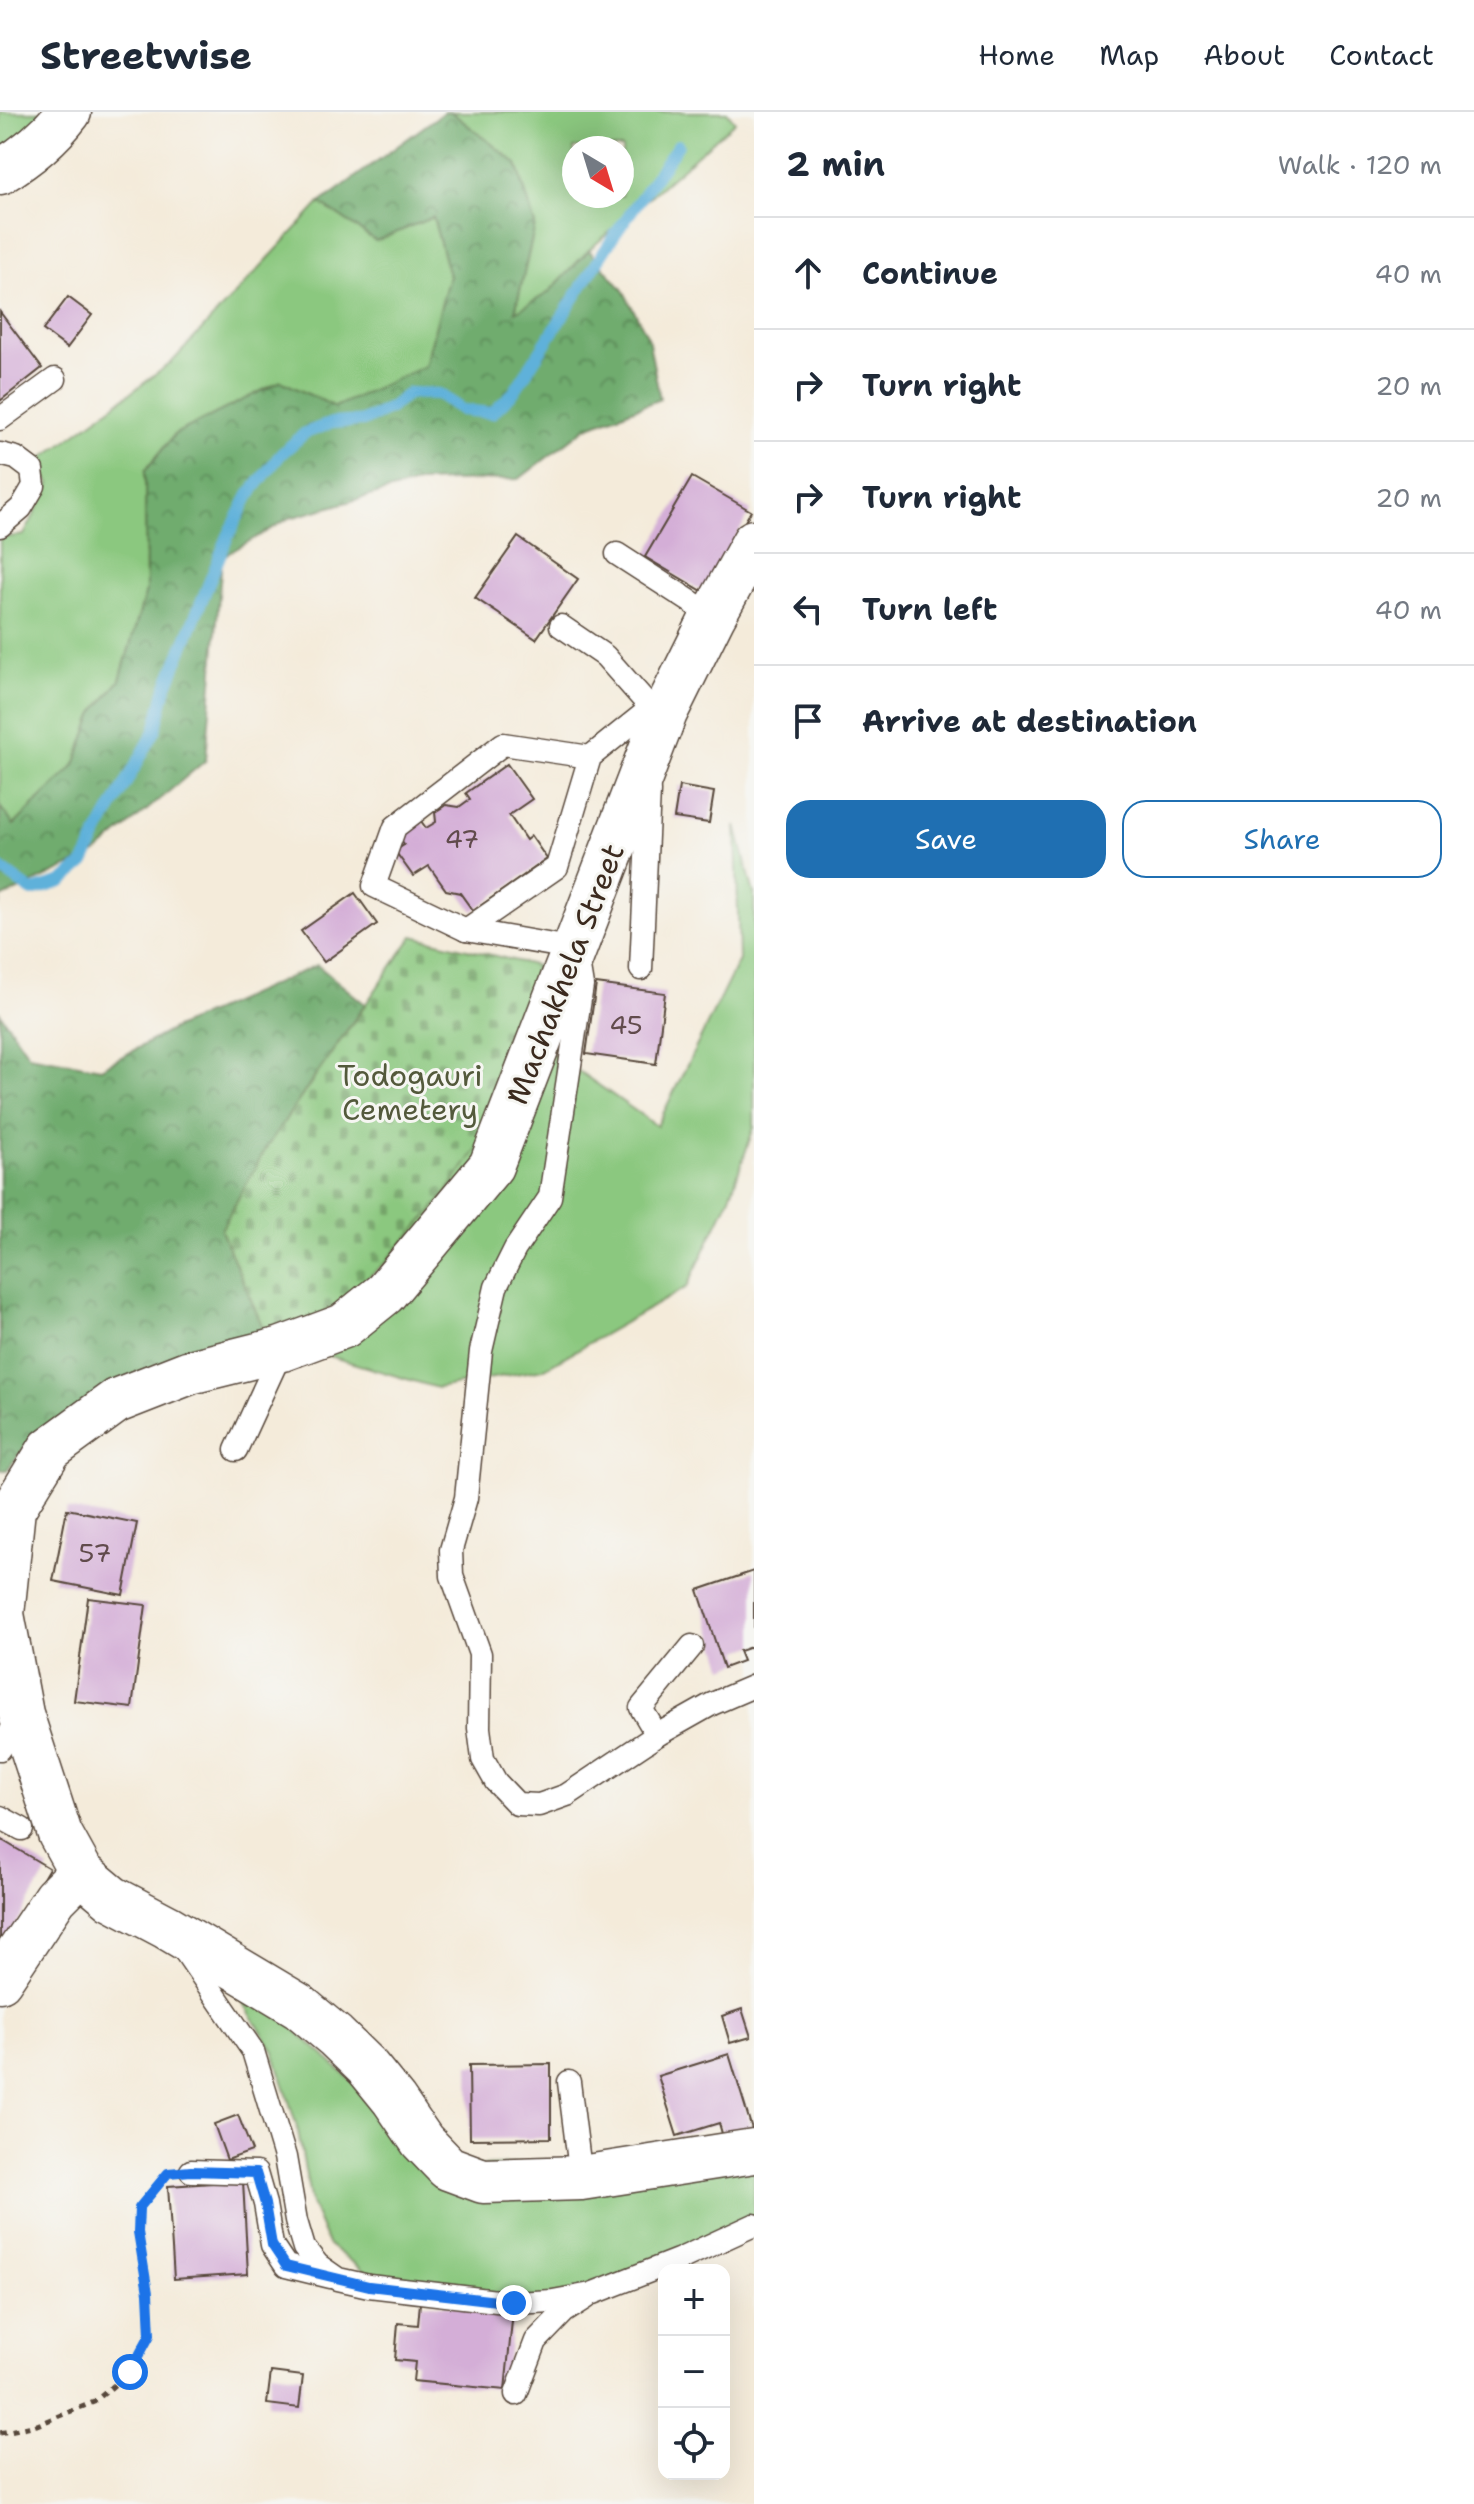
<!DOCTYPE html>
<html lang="en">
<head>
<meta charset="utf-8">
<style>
  :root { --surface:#fff; --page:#f6f6f7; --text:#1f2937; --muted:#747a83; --line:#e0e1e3; --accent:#1f6fb2 }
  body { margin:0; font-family:"Shantell Sans",sans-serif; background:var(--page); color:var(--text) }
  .controls { position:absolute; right:24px; bottom:24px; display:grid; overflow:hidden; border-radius:16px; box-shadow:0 8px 32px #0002 }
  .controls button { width:72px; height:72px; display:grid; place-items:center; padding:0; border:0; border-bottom:2px solid var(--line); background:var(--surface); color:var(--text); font:40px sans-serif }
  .compass { position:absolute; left:562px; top:24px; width:72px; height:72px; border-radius:50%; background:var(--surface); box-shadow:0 8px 32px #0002; rotate:142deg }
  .stop { position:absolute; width:24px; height:24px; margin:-18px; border:6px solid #1a73e8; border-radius:50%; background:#fff }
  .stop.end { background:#1a73e8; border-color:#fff; box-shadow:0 2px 8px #0008 }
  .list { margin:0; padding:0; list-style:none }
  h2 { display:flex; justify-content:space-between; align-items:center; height:104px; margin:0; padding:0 32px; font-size:34px }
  h2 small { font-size:26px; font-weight:400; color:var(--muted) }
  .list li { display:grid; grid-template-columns:52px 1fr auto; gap:24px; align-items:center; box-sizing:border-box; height:112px; padding:0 32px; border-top:2px solid var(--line) }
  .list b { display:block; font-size:30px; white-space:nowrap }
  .list em { font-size:26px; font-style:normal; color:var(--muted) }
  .actions { display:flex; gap:16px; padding:24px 32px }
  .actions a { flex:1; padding:18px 0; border:2px solid var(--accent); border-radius:24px; text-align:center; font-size:28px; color:var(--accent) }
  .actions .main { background:var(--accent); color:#fff }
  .icon { flex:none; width:44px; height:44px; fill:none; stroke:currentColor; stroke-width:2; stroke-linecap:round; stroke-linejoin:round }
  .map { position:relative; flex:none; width:754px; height:2392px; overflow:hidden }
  header { display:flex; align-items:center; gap:48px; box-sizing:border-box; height:112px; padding:0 40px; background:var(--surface); border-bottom:2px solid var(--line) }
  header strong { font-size:38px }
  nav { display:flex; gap:44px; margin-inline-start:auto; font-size:28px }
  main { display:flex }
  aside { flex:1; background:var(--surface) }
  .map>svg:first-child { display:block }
  .grass { fill:#8bc87f; stroke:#63794e; stroke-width:2; fill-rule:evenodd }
  .forest { fill:url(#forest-crowns); stroke:#566b46; stroke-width:2 }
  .cemetery { fill:url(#cemetery-stones); stroke:#63794e; stroke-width:2 }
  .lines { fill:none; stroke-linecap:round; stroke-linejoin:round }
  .stream { stroke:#5fb1da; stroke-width:12 }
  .building { fill:#d4aed7 }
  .service-casing { stroke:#57473a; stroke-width:25 }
  .minor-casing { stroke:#57473a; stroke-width:47 }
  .path { stroke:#57473a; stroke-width:5; stroke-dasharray:6 6; stroke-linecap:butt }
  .service { stroke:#fff; stroke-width:22 }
  .minor { stroke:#fff; stroke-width:44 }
  .route { stroke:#1a73e8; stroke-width:10 }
  .labels { text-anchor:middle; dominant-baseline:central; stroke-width:6; stroke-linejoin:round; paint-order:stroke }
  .number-label { font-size:26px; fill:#614b4c }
  .street-label { font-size:30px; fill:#3b2a1e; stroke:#f6f6f2 }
  .park-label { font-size:30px; fill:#53593b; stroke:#f6f6f2 }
</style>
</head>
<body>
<header>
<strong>Streetwise</strong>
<nav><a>Home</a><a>Map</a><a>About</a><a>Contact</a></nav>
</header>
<main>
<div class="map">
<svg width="754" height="2392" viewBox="0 0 754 2392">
  <defs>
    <pattern id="forest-crowns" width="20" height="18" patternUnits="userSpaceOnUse" patternTransform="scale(2)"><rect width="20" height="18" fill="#70ac6e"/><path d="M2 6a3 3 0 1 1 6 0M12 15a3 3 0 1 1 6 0" fill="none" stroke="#5d8c5a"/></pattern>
    <pattern id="cemetery-stones" width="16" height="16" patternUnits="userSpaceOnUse" patternTransform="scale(2)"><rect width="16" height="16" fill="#8bc87f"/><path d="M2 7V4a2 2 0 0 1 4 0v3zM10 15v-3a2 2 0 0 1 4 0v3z" fill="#73a367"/></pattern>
  </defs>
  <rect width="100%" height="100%" fill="#f6f6f2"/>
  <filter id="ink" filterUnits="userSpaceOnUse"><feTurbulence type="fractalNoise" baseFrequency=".0125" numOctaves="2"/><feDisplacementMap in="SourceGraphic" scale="16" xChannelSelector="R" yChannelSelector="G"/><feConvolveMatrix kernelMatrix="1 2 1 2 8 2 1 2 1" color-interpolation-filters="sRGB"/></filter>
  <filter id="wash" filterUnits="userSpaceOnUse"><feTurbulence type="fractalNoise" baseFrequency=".006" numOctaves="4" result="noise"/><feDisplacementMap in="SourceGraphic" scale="32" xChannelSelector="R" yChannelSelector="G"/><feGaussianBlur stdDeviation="1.8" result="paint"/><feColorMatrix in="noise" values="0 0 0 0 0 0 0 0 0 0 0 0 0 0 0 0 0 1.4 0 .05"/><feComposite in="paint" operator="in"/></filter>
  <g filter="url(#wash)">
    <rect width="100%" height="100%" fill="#f4ebda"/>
    <g class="grass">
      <polygon points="0,0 38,0 72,13 0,75"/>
      <path d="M 451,0 L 727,0 L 735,10 L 589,138 L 548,181 L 515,201 L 535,113 L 517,52 ZM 574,36 L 622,36 L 622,84 L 574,84 Z"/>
      <polygon points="320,91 376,129 433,105 449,164 425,255 335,295 281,269 175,322 145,359 146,479 120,568 94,601 75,653 14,714 0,695 0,426 24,423 50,371 36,351 171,251"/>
      <polygon points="736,714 754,782 754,1015 730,1085 687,1175 543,1257 437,1276 322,1242 544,935 657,1014 739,848"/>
      <polygon points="215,1845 448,2056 754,2039 754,2119 556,2197 370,2164 328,2132 311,2092 298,2019 274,1940"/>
    </g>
    <g class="forest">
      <polygon points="444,0 451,0 517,52 535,113 515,200 548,181 589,138 623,178 648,225 660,287 587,315 519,367 420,370 290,406 222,445 206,648 95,742 1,786 0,793 0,695 14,713 75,653 94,601 120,568 146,479 145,359 175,322 281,269 335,295 425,254 449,164 433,105 376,129 320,91"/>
      <polygon points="317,853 365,892 266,1036 221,1118 268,1227 33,1325 7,1358 0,1358 0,901 29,943 101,956 173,917"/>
    </g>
    <polygon class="cemetery" points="413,824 554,858 490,1018 439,1091 384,1152 330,1198 268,1227 221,1118 266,1036"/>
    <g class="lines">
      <polyline class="stream" points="0,756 32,779 62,770 84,751 97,723 155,619 165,579 228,424 249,383 281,342 305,321 332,311 363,309 390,296 409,281 439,282 462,298 492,301 514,280 614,124 678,33"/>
    </g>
    <g id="blocks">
      <g class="building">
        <polygon points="68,185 92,203 67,236 43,218"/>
        <polygon points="0,200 42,256 0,289"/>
        <polygon points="692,365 751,399 704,480 645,445"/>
        <polygon points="518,425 578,467 536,527 475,486"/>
        <polygon points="507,652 532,687 509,703 526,728 531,724 547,747 473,799 460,781 446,778 429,754 413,764 395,739 404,733 398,724 421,709 426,716 436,710 435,700 446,693 459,695 470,687 466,681"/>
        <polygon points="679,674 714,680 709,711 674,706"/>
        <polygon points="355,781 377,812 324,850 301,819"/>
        <polygon points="596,872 665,881 656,952 586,942"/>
        <polygon points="67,1397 137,1411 123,1483 53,1469"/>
        <polygon points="754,1459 754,1534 739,1539 743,1549 724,1556 698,1478"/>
        <polygon points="88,1486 146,1493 132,1596 74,1589"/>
        <polygon points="0,1727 49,1756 0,1840"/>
        <polygon points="742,1897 751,1925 730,1931 722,1904"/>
        <polygon points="729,1942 752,2017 723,2025 719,2011 677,2024 658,1964"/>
        <polygon points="551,1952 551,2026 470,2027 469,1953"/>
        <polygon points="238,2003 252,2039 227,2048 214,2012"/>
        <polygon points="243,2069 248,2162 174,2167 168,2074"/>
        <polygon points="420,2191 513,2199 505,2278 413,2269 415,2250 395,2248 398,2211 418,2213"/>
        <polygon points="271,2260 303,2264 299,2296 267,2292"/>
      </g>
    </g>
  </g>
  <g filter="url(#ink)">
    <use href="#blocks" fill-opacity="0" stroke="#57473a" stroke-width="2"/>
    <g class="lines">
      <defs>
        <g id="service">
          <polyline points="0,307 55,267"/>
          <polyline points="0,342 16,346 32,358 34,374 21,396 0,414"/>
          <polyline points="617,442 713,504"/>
          <polyline points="561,514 605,544 651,596"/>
          <polyline points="590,645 557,755 466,818 374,774 395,715 503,632 590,645 651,596 664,601"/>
          <polyline points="466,818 576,837 582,874 550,1085 515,1137 496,1175 481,1239 466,1386 451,1438 452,1464 480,1542 479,1616 483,1647 496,1670 517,1692 539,1693 567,1683 657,1623 712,1592 754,1574"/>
          <polyline points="641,857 649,679"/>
          <polyline points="236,1338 282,1238"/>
          <polyline points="657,1623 641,1596 692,1534"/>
          <polyline points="0,1637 20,1604"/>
          <polyline points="0,1705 22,1717"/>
          <polyline points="184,1838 253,1939 285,2045 296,2109 304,2136 318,2153 338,2167 369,2174 514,2191 553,2189 591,2182 678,2148 754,2113"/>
          <polyline points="569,1970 581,2066"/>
          <polyline points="191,2059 256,2061 265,2092 272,2133 286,2154 331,2165"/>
          <polyline points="516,2282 536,2229 564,2200 586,2186"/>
        </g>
        <g id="minor">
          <path d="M 0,60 C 27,44 50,25 69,0"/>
          <polyline points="754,430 713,504 665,601 491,1054 385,1181 344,1214 282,1237 190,1260 116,1289 50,1337 13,1397 2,1502 21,1602 60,1722 81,1760 112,1786 167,1815 299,1894 335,1924 368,1956 394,1988 422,2029 448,2056 483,2069 581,2066 754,2039"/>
          <polyline points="0,1868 55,1786 81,1760"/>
        </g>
      </defs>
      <use href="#service" class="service-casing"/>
      <use href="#minor" class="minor-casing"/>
      <polyline class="path" points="0,2321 37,2313 94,2290 130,2260 150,2223 148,2181 138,2120 139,2096 164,2066"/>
      <use href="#service" class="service"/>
      <use href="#minor" class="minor"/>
    </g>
  </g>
  <g class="lines" filter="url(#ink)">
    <polyline class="route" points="130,2260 150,2223 148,2181 138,2120 139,2096 168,2061 191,2059 256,2061 265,2092 272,2133 286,2154 369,2174 514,2191"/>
  </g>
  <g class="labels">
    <g class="number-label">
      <text x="462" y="726">47</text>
      <text x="626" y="912">45</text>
      <text x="95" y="1440">57</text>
    </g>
    <g class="street-label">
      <text transform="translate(565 862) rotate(-69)">Machakhela Street</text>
    </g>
    <g class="park-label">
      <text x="410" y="963">Todogauri<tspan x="410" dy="34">Cemetery</tspan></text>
    </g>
  </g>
</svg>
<div class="controls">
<button>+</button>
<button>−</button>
<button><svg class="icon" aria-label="locate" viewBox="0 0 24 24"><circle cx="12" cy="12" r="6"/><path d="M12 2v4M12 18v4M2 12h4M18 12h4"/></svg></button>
</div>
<svg class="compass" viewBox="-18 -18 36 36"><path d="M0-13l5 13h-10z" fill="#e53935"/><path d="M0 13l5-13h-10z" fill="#747a83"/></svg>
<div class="stop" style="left:130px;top:2260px"></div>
<div class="stop end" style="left:514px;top:2191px"></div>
</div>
<aside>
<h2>2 min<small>Walk · 120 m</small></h2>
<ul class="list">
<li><svg class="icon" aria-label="ahead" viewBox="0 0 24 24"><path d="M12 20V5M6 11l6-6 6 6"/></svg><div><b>Continue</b></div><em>40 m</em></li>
<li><svg class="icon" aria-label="right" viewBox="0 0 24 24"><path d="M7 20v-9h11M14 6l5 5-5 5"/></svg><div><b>Turn right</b></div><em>20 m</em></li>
<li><svg class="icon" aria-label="right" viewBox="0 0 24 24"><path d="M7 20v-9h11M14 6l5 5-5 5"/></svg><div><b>Turn right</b></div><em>20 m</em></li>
<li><svg class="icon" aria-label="left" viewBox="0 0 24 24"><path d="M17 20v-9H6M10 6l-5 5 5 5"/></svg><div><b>Turn left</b></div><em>40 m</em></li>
<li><svg class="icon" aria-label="arrive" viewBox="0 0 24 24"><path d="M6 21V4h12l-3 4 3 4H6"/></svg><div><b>Arrive at destination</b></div></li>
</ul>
<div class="actions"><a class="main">Save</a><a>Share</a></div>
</aside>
</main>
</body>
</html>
